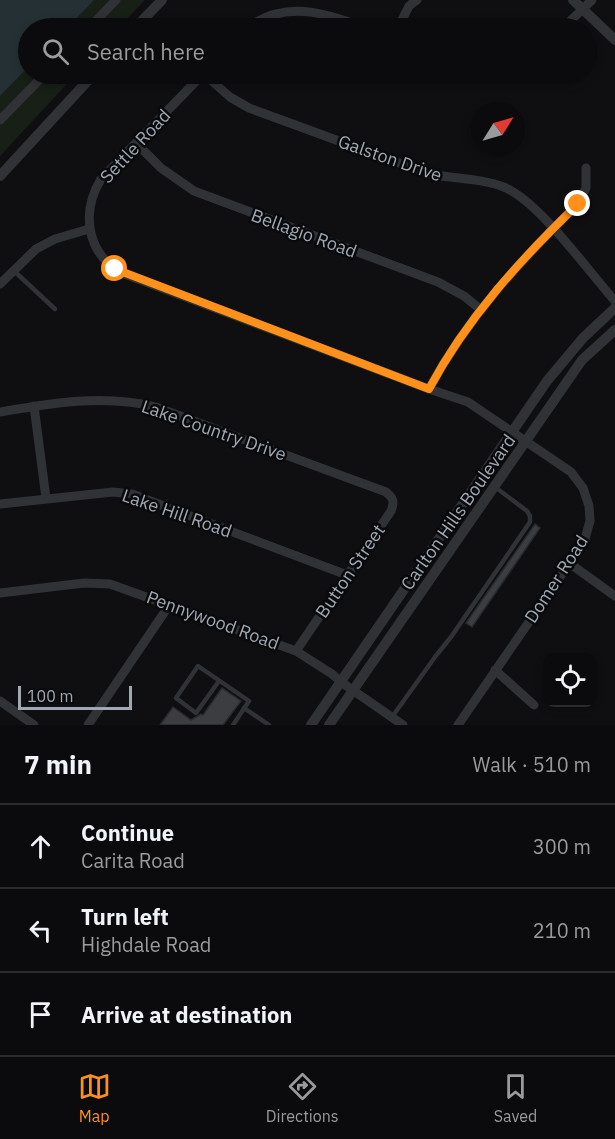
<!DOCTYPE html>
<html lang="en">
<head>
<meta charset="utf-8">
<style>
  :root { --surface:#0b0b0d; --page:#19191b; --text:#f1f3f6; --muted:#9a9b9d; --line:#2b2b2e; --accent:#ff9019 }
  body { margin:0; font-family:"IBM Plex Sans",sans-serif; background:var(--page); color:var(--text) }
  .controls { position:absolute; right:18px; bottom:18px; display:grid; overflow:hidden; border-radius:12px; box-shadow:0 3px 9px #0003 }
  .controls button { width:54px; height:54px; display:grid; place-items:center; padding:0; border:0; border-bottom:2px solid var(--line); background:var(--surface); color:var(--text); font:30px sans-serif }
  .compass { position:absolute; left:471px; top:102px; width:54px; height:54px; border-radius:50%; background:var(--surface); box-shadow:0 3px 9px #0003; rotate:53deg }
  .scale { position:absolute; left:18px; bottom:15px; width:114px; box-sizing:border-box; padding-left:6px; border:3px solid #9fa8b3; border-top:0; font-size:16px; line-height:21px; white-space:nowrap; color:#9fa8b3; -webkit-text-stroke:4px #0a0a0c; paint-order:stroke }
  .stop { position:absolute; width:18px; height:18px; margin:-14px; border:4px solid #ff9019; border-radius:50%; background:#fff }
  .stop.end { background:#ff9019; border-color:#fff; box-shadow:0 2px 6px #0008 }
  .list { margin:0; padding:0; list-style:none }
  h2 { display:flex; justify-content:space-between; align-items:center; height:78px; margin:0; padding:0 24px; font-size:26px }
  h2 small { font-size:20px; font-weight:400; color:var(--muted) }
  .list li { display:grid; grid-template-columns:39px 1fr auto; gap:18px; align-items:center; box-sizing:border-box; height:84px; padding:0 24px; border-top:2px solid var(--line) }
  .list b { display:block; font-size:22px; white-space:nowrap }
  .list p { margin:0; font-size:20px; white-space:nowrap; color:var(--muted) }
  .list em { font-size:20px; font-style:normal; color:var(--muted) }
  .icon { flex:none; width:33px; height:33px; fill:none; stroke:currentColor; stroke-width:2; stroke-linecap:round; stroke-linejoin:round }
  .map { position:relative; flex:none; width:615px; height:725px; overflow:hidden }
  .search { position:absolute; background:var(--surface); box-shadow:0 3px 9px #0003; left:18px; right:18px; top:18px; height:66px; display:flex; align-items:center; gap:15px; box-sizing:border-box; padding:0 21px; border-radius:33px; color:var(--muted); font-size:22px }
  .sheet { height:330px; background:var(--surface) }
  nav { display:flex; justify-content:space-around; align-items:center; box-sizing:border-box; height:84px; border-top:2px solid var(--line); background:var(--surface); font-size:16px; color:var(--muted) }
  nav a { display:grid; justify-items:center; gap:3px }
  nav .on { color:var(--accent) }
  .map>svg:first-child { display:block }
  .green { fill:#171f17 }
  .water { fill:#253035 }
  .building { fill:#3b3d41; stroke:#292a2d; stroke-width:1.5 }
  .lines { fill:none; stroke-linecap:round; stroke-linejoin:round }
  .service { stroke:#303236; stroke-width:4.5 }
  .minor { stroke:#303236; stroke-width:9 }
  .tertiary { stroke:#303236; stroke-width:10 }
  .route { stroke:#ff9019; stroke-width:8 }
  .labels { text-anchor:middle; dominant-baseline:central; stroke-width:5; stroke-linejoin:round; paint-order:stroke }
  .street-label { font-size:18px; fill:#9fa8b3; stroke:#0a0a0c }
</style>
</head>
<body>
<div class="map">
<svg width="615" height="725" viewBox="0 0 615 725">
  <rect width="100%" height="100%" fill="#0f0f11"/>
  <polygon class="green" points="0,0 145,0 118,28 28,28 28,74 76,74 0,156"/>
  <polygon class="water" points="0,0 94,0 67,28 28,28 28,67 0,96"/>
  <g class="building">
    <polygon points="535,524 540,528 472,627 466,623"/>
    <polygon points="222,688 241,701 223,725 160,725 173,707 191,720 201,714 203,715"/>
  </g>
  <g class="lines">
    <g class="service">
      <polyline points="13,270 55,309"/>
      <polyline points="219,681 196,713 176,698 198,666 249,701 233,725"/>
      <polyline points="244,708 269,725"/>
      <polyline points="392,717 435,657 451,637 530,522 530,516 527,511 495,487"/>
    </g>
    <g class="minor">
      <polyline points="89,28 116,0"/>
      <path d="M 247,28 C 285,0 323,12 366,28"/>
      <polyline points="398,28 409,6 417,0"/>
      <polyline points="563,28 592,0"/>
      <path d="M 203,74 L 101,179 C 81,212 86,253 122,273 L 429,389 L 468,402 L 571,472 L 583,488 L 589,506 L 590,521 L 584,542 L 458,725"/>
      <path d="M 204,74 L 230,97 L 249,108 L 429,174 C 454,179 482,178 506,188 C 541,204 588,271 615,301"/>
      <polyline points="0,120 45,74"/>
      <polyline points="136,143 161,168 194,191 438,282 464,296 480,309"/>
      <polyline points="0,284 36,249 55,239 89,229"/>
      <path d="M 429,389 C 467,318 520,261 578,204 L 586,188 L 586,168"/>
      <polyline points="34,406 46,498"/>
      <path d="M 0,412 C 52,403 104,394 156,407 L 386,492 C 393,498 395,501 391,511 L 296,651"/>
      <polyline points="0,504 113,492 132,494 347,575"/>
      <polyline points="569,563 615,596"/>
      <polyline points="0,593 84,583 110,584 296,651 332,674 341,682 403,725"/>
      <polyline points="495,670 534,705"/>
      <polyline points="0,701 34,725"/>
      <polyline points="88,725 170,604"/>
    </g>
    <g class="tertiary">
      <polyline points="573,0 615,40"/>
      <polyline points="135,28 162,0"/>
      <polyline points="0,176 94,74"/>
      <polyline points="311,725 547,381 583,338 615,308"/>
      <polyline points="329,725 582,360 615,330"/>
    </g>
  </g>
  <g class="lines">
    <path class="route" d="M 115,269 L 429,389 C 467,318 520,260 578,204"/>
  </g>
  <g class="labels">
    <g class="street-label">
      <text transform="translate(135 146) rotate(-47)">Settle Road</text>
      <text transform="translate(390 158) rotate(19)">Galston Drive</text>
      <text transform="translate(304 233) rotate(20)">Bellagio Road</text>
      <text transform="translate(214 430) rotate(19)">Lake Country Drive</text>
      <text transform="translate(458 512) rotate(-55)">Carlton Hills Boulevard</text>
      <text transform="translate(177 513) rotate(19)">Lake Hill Road</text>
      <text transform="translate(350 571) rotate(-56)">Button Street</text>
      <text transform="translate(556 579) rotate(-57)">Domer Road</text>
      <text transform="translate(213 620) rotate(20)">Pennywood Road</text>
    </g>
  </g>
</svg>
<div class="controls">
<button><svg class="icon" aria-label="locate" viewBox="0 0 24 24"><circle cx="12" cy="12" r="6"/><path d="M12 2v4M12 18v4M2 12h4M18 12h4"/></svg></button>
</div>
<svg class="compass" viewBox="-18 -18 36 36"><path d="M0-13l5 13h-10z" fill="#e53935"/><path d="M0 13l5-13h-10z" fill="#9a9b9d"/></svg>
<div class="scale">100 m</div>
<div class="stop" style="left:115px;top:269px"></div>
<div class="stop end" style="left:578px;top:204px"></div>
<div class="search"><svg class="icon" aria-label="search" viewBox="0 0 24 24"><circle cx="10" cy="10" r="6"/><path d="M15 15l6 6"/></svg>Search here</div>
</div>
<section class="sheet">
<h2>7 min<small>Walk · 510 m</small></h2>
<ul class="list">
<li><svg class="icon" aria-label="ahead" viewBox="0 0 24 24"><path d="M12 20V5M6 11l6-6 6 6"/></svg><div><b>Continue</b><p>Carita Road</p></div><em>300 m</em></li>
<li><svg class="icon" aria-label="left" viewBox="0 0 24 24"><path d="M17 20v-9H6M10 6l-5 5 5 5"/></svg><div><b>Turn left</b><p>Highdale Road</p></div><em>210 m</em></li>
<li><svg class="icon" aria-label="arrive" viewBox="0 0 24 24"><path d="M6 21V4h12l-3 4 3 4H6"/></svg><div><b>Arrive at destination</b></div></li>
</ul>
</section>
<nav>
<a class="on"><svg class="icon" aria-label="map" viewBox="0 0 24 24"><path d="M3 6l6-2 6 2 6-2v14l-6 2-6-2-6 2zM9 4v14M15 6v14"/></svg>Map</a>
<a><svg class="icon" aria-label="directions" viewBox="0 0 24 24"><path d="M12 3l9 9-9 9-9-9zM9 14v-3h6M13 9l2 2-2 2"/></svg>Directions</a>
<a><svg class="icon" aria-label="saved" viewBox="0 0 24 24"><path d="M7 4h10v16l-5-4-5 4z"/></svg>Saved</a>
</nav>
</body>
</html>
